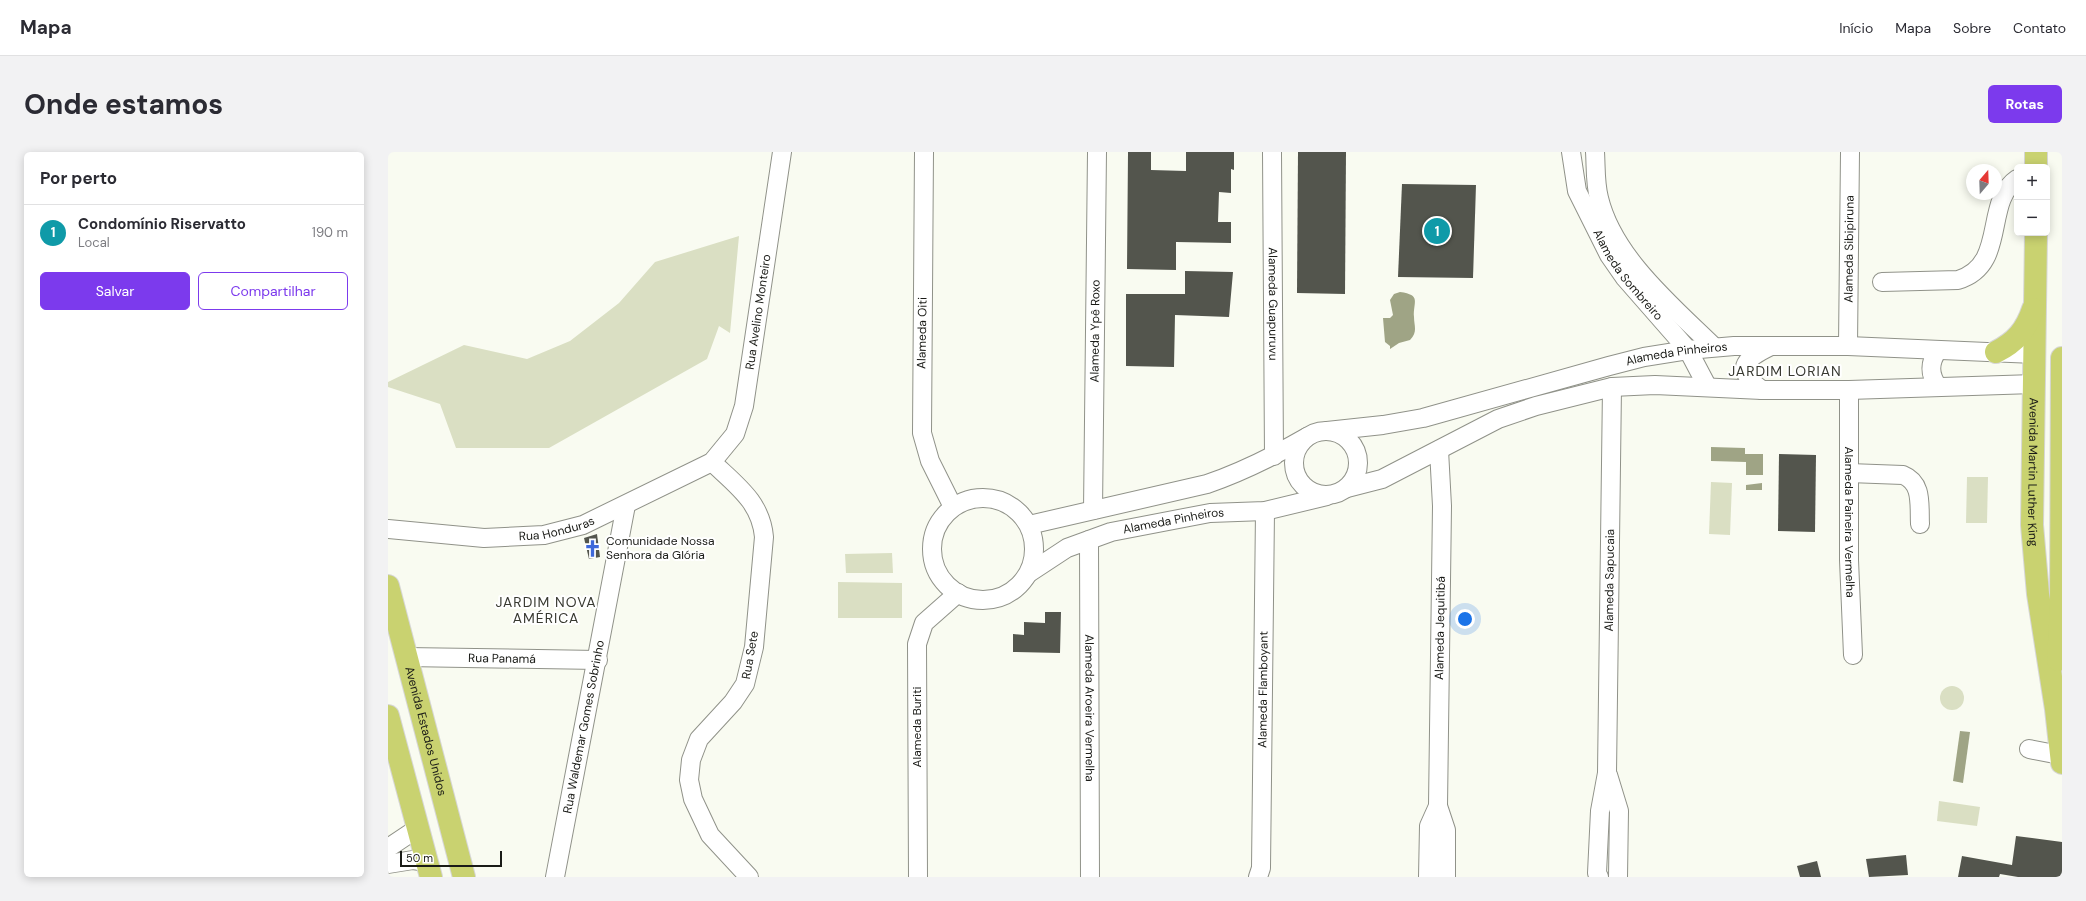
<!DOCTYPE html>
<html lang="pt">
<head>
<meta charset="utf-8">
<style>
  :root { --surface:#fff; --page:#f2f2f3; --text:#2b2b33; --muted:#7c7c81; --line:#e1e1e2; --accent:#7c3aed }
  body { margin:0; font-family:"DM Sans",sans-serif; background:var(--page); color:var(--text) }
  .controls { position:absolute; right:12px; top:12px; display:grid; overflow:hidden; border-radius:6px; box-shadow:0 2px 10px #0003 }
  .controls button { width:36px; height:36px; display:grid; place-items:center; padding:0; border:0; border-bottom:1px solid var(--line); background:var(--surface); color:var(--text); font:20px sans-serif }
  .compass { position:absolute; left:1578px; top:12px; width:36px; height:36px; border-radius:50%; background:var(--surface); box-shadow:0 2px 10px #0003; rotate:19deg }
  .scale { position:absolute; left:12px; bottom:10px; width:102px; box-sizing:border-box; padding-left:4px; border:2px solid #1a1b17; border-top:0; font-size:11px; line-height:14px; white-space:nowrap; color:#1a1b17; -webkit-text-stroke:3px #fff; paint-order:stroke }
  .you { position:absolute; left:1077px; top:467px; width:14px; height:14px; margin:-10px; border:3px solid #fff; border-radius:50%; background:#1a73e8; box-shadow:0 0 0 6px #1a73e833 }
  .badge { display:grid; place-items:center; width:26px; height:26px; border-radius:50%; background:var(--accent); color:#fff; font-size:13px; font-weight:700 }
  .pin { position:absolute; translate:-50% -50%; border:2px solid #fff; box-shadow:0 1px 4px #0006 }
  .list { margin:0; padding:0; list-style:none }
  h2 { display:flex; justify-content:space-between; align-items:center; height:52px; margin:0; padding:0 16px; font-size:17px }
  h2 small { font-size:13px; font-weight:400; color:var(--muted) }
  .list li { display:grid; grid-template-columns:26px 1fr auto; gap:12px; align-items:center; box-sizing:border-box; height:56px; padding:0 16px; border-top:1px solid var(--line) }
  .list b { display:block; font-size:15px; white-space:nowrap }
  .list p { margin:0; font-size:13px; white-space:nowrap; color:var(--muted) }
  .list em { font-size:13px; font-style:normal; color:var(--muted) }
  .actions { display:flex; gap:8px; padding:12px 16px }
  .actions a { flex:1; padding:9px 0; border:1px solid var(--accent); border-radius:6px; text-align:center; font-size:14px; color:var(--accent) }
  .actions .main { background:var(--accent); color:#fff }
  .map { position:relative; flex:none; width:1674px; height:725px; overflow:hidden; border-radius:6px }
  header { display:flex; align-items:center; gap:24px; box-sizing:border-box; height:56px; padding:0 20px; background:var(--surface); border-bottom:1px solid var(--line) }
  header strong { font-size:19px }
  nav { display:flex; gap:22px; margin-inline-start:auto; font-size:14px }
  .intro { display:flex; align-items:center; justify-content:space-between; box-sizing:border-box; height:96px; padding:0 24px }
  h1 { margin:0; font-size:28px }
  .button { padding:10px 18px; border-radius:6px; background:var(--accent); color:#fff; font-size:14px; font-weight:700 }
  main { display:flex; gap:24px; padding:0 24px }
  aside { flex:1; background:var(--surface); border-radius:6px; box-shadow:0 2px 10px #0003 }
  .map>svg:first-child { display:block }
  .green { fill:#dadfc3 }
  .water { fill:#9fa485 }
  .building { fill:#53554d }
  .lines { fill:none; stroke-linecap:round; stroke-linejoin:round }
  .minor-casing { stroke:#909289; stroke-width:20 }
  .major-casing { stroke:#d6d6d5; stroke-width:24 }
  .minor { stroke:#fff; stroke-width:18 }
  .major { stroke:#c9d270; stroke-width:22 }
  .labels { text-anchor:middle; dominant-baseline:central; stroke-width:4; stroke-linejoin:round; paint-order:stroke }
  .street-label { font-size:12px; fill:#1a1b17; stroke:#fff }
  .poi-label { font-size:12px; fill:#1a1b17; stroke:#fff; text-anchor:start }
  .quarter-label { font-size:14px; letter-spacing:1px; fill:#383931; stroke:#fff }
</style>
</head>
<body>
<header>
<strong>Mapa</strong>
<nav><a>Início</a><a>Mapa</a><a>Sobre</a><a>Contato</a></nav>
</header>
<div class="intro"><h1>Onde estamos</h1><a class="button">Rotas</a></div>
<main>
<aside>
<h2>Por perto<small></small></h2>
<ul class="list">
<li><span class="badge" style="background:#0f9aa8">1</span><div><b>Condomínio Riservatto</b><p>Local</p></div><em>190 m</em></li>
</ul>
<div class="actions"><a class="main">Salvar</a><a>Compartilhar</a></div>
</aside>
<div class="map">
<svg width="1674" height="725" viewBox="0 0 1674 725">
  <rect width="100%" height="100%" fill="#f9fbf1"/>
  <g class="green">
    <polygon points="351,84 342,181 331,174 319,207 161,296 68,296 52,252 0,235 0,230 76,193 139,207 182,189 231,151 267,110"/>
    <polygon points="1579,325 1600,325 1599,371 1578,371"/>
    <polygon points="1323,330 1344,331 1342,383 1321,382"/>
    <polygon points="504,401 505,421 458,421 457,402"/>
    <polygon points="450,430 514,431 514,466 450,466"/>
    <circle cx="1564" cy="546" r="12"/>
    <polygon points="1551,649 1592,655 1589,674 1549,669"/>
  </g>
  <g class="water">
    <path d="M 1012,140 C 1034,143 1025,150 1026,165 C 1026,174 1030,180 1022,188 L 1011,191 L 1002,197 L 1002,194 L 997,190 L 995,166 L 1002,166 L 1005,163 L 1002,148 L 1006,142 Z"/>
    <polygon points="1323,295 1357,296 1357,302 1375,302 1375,323 1358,323 1358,310 1323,309"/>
    <polygon points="1374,331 1374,338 1358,338 1358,333"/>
    <polygon points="1572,579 1582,580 1575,631 1565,629"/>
  </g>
  <g class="building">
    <polygon points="740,0 763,0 763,18 798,19 798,0 846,0 846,18 843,17 843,41 831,40 830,70 843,70 843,91 788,90 788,118 739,117"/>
    <polygon points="910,0 958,0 957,142 909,141"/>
    <polygon points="1014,32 1088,33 1085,126 1010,125"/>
    <polygon points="797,119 845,120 841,165 787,163 786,215 738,214 738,142 797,142"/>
    <polygon points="1391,302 1428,303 1427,380 1390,379"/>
    <polygon points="209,382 212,405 201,407 196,386"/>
    <polygon points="657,460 673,460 672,501 625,500 625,482 636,483 636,470 657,471"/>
    <polygon points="1628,684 1674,690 1674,725 1630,725 1612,722 1611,725 1570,725 1574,704 1624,713"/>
    <polygon points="1518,703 1520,723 1481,725 1478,707"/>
    <polygon points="1429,709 1433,725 1412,725 1409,714"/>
  </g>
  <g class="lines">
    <defs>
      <g id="minor">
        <polyline points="536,0 534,281 542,309 565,355"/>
        <path id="s1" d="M 884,0 L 886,304"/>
        <path id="s2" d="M 1183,0 L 1189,39 L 1221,103 L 1237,126 L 1300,198 L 1319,234"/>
        <path d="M 1207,0 C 1208,15 1207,31 1211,46 C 1225,105 1284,154 1326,195"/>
        <path d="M 1494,130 L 1570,128 C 1620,113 1595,50 1629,27"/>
        <path id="s3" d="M 1460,194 L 1462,0"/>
        <path d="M 1550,235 C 1541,222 1541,211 1550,198"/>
        <path d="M 1374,238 C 1346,218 1355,208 1381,195"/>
        <path id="s4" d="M 1461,238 L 1461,408 L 1465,503"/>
        <circle cx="938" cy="311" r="32"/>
        <path id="s5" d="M 939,279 L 995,273 L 1035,266 L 1221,214 L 1256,205 L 1300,198 L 1346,194 L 1460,194 L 1647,202"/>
        <polyline points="1051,298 1054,354 1050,654 1058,678 1058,725"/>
        <path d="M 324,310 C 348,333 373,350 376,385 L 366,495 L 357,532 L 345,550 L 311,587 L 303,608 L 301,628 L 305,647 L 322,683 L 361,725"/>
        <path d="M 1461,321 L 1515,323 C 1535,331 1531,353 1532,372"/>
        <polyline points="959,336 994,327 1110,267 1148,254 1224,235 1267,233 1374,238 1461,238 1646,232"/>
        <circle cx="595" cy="397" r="51"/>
        <path id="s6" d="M 705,358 L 709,0"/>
        <path d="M 641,373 L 819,332 C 854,320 886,304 919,285"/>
        <path id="s7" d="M 0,377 L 96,386 L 156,383 L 195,373 L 324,310 L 347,282 L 356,254 L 394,0"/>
        <path id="s8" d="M 701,388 L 702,725"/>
        <path id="s9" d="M 641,421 L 679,396 L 723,380 L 822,361 L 877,359 L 939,344"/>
        <path id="s10" d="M 18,505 L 210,508"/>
        <polyline points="1641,597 1672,603"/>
        <polyline points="1220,623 1231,659 1230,725"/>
        <polyline points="0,696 30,676"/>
        <polyline points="0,712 25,708 39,710"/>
        <path id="s11" d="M 167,725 L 238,353"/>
        <polyline points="530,725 529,492 536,471 570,441"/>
        <path id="s12" d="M 870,725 L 873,716 L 877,359"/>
        <polyline points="1040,725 1041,674 1050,654"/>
        <path id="s13" d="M 1211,725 L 1209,721 L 1212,659 L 1219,621 L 1224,235"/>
      </g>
      <g id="major">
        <polyline points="1648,0 1648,15"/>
        <path id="s14" d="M 1648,81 L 1644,373 L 1650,442 L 1668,557 L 1674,611"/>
        <path d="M 1608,200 C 1628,190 1638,178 1645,157"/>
        <path id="s15" d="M 0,434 L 76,725"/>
        <polyline points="1670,508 1673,453 1674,206"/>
        <polyline points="0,564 43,725"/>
      </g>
    </defs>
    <use href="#minor" class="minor-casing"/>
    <use href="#major" class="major-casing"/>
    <use href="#minor" class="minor"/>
    <use href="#major" class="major"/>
  </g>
  <defs>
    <symbol id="church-bare" viewBox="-9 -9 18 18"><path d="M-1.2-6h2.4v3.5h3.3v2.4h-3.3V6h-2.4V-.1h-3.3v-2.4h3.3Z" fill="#3e68da" stroke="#fff" stroke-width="2.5" paint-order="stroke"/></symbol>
  </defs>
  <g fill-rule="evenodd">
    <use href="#church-bare" x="192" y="384" width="25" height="25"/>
  </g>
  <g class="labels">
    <g class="street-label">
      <text stroke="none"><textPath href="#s3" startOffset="97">Alameda Sibipiruna</textPath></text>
      <text stroke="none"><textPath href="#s2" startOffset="138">Alameda Sombreiro</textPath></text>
      <text stroke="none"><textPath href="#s1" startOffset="152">Alameda Guapuruvu</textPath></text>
      <text stroke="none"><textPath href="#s7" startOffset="501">Rua Avelino Monteiro</textPath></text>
      <text stroke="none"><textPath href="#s6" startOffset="179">Alameda Ypê Roxo</textPath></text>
      <text transform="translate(534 181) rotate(-89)">Alameda Oiti</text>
      <text stroke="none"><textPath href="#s5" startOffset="359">Alameda Pinheiros</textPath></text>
      <text stroke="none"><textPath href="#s14" startOffset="239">Avenida Martin Luther King</textPath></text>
      <text stroke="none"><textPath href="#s9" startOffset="156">Alameda Pinheiros</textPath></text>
      <text stroke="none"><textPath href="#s4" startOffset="132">Alameda Paineira Vermelha</textPath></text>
      <text stroke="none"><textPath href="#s7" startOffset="170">Rua Honduras</textPath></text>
      <text stroke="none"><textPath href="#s13" startOffset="298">Alameda Sapucaia</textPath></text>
      <text transform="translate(1052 476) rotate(-89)">Alameda Jequitibá</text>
      <text transform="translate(362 503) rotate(-80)">Rua Sete</text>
      <text stroke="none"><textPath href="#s10" startOffset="96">Rua Panamá</textPath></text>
      <text stroke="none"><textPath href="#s12" startOffset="188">Alameda Flamboyant</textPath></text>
      <text stroke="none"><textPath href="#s8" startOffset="168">Alameda Aroeira Vermelha</textPath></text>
      <text stroke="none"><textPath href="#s11" startOffset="153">Rua Waldemar Gomes Sobrinho</textPath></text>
      <text transform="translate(529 575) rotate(-90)">Alameda Buriti</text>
      <text stroke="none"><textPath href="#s15" startOffset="150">Avenida Estados Unidos</textPath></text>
    </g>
    <g class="poi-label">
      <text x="218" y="389">Comunidade Nossa<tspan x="218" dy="14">Senhora da Glória</tspan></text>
    </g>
    <g class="quarter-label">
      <text x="1397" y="219">JARDIM LORIAN</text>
      <text x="158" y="450">JARDIM NOVA<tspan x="158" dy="16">AMÉRICA</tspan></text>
    </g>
  </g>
</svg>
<div class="controls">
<button>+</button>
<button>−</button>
</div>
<svg class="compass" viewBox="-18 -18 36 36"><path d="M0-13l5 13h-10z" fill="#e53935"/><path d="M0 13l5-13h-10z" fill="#7c7c81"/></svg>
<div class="scale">50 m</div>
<div class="you"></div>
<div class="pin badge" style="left:1049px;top:79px;background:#0f9aa8">1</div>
</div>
</main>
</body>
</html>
